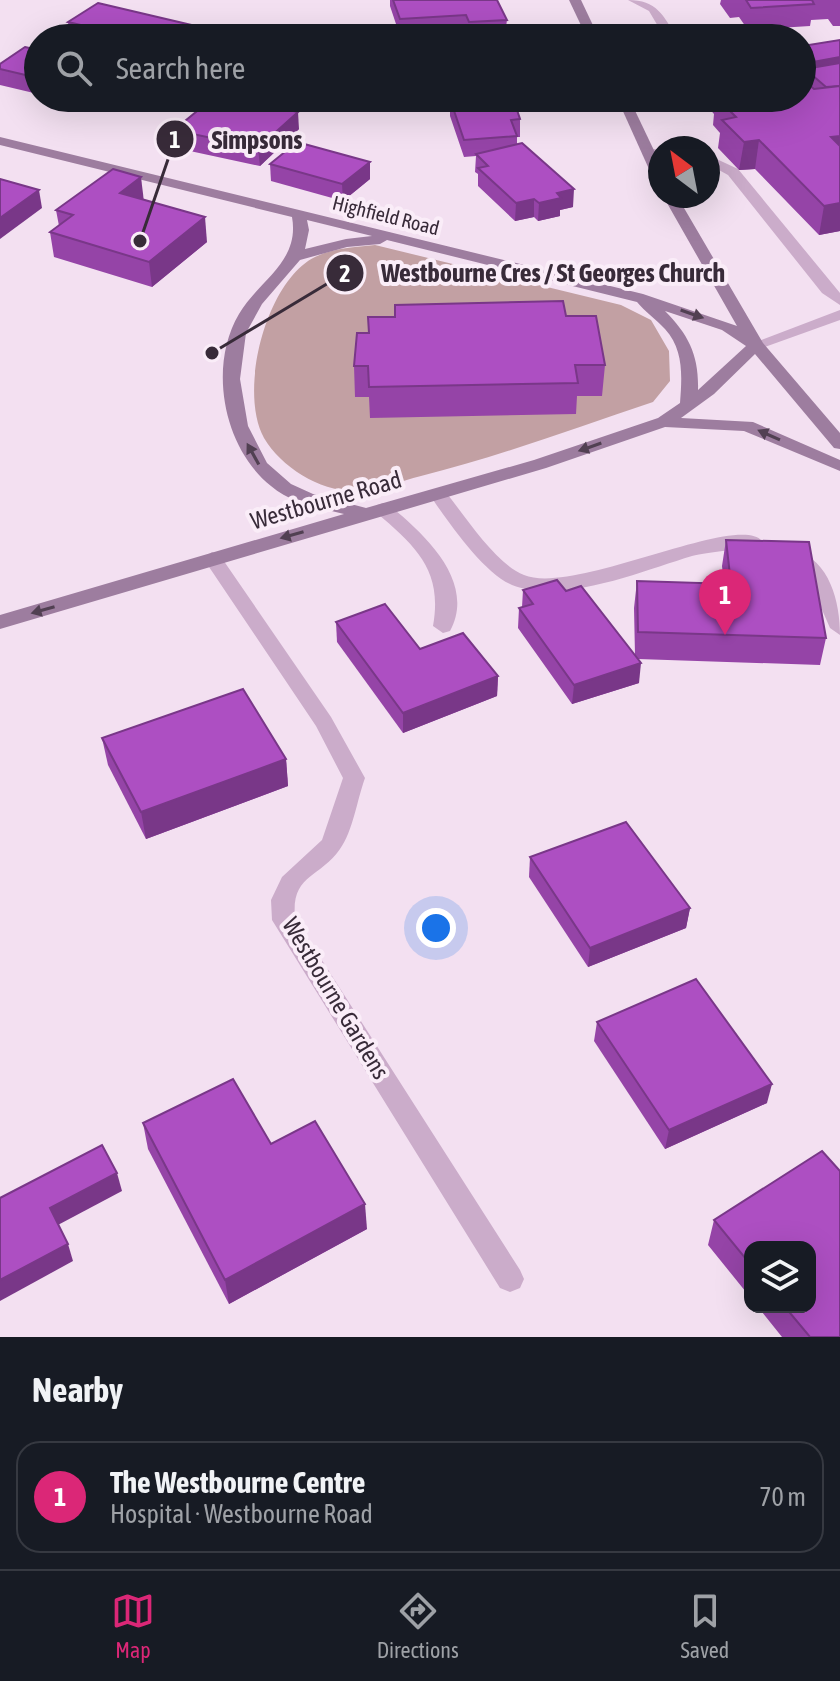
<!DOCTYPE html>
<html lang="en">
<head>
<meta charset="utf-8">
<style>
  :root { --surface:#171b24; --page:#20242c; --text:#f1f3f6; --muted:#9ea1a6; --line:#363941; --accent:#db2777 }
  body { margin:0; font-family:"Asap Condensed",sans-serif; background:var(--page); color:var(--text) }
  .controls { position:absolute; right:24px; bottom:24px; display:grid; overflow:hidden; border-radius:16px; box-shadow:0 8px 32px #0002 }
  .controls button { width:72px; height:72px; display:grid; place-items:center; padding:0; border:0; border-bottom:2px solid var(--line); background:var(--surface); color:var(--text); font:40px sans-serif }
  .compass { position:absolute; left:648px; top:136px; width:72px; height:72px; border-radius:50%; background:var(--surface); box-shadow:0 8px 32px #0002; rotate:328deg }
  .you { position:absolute; left:436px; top:928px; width:28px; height:28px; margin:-20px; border:6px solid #fff; border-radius:50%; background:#1a73e8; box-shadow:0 0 0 12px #1a73e833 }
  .badge { display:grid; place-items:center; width:52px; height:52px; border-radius:50%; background:var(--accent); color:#fff; font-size:26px; font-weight:700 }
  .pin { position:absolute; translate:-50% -66px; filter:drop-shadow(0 2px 4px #0008) }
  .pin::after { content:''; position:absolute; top:42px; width:28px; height:24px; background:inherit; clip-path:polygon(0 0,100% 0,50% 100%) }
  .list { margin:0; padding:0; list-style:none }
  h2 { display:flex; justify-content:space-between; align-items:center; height:104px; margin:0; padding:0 32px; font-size:34px }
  h2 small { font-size:26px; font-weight:400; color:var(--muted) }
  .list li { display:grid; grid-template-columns:52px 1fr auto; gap:24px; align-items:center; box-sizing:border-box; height:112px; margin:0 16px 16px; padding:0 16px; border:2px solid var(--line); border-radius:24px }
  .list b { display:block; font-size:30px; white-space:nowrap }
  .list p { margin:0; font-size:26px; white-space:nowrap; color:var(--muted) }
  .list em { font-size:26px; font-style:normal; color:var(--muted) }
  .icon { flex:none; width:44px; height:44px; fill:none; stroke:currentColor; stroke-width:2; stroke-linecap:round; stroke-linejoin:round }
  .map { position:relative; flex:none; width:840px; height:1337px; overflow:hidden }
  .search { position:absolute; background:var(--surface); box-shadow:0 8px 32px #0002; left:24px; right:24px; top:24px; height:88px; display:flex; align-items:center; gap:20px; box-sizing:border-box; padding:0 28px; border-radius:44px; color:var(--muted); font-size:30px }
  .sheet { height:232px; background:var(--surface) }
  nav { display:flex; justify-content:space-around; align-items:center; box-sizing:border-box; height:112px; border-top:2px solid var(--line); background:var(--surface); font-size:22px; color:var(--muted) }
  nav a { display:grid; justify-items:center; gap:4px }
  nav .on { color:var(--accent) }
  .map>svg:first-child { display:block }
  .green { fill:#c2a0a3 }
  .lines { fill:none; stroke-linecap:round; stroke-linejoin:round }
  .lane { fill:#cbacca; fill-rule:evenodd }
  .street { fill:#cbacca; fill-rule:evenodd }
  .secondary { fill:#9d7d9f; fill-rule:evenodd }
  .wall { fill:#9544a7 }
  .shaded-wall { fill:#793788 }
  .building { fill:#ad4fc2; stroke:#793788; stroke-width:2 }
  .oneway { fill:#514052 }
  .labels { text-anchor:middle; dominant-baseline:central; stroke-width:8; stroke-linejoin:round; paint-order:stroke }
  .far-street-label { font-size:20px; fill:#382b39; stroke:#faedf8 }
  .street-label { font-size:24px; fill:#382b39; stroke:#faedf8 }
  .leader { fill:none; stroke:#382b39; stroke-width:3 }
  .callout-dot { fill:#382b39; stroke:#faedf8; stroke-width:3 }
  .mark-label { font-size:24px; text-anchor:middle; font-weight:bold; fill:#fff }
  .callout-label { font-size:26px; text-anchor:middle; font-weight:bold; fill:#382b39; stroke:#faedf8; stroke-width:8; stroke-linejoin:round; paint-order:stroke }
</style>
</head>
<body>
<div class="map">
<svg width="840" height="1337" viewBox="0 0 840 1337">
  <rect width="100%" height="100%" fill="#f3e0f1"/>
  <path class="green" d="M 375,245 L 621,305 L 651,320 L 669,351 L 670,381 L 653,402 C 576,428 500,456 421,476 C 401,481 376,491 355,491 C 321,492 281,467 264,438 C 238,391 266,281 315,257 C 333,248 355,247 375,245 Z"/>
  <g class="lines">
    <g class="lane">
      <path d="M 628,0 C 657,0 663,15 677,38 L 665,38 L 649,11 Z"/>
      <polygon points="648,148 660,150 660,158 643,155 643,149"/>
      <polygon points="708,155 738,169 840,293 840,305 822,293 728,175 708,164"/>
      <polygon points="840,310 840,320 762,348 750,348 748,345"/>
      <path d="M 438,488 L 444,490 C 464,514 495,564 524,575 C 574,596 737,512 762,541 C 755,549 707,552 692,556 C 642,571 562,605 512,585 C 483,573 447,520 429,494 Z"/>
      <path d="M 383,503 L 389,505 C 423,533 477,581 450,631 L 443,633 L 433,626 C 443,570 416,547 377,513 L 374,509 L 377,505 Z"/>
      <path d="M 794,550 C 830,560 840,602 840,635 L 830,628 L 806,573 L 785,556 Z"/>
    </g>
    <path class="street" d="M 212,552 L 219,554 L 331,717 L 365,778 C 357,800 353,831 340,849 C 319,879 291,874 295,918 L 520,1270 L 524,1279 L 520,1288 L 510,1292 L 500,1288 L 272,920 L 271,900 L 282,877 L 322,840 L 343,778 L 316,726 L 203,558 Z"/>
    <g class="secondary">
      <polygon points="569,0 581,0 599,38 587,38"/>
      <polygon points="617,98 629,98 660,163 660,182 653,178"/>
      <path d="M 0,137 L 643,294 L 737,326 L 663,196 L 677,196 L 763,343 L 840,433 L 840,449 L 834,448 L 755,354 L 714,394 L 681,418 L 753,422 L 840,460 L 840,471 L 744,431 L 665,427 L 546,468 L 0,629 L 0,615 L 344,514 C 319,508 291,503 271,486 C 223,448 208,366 239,314 C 260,279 300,262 292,217 L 0,145 ZM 307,220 L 372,236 L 346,239 L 305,249 L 309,230 ZM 387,240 L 637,302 C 645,312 656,319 665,329 C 684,350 682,376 680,403 L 658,418 L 534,460 L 366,508 L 313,494 L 291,484 L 267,463 L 248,426 L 240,379 L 246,333 L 262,304 L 300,260 L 347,247 L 380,244 ZM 665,311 L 722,330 L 746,346 L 698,390 C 699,356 689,335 665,311 Z"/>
    </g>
  </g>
  <g class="wall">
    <polygon points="390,0 497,0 507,20 506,27 514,38 469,38 466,31 400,36 390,6"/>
    <polygon points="721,0 840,0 840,26 833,26 828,19 811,20 810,26 748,30 739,17 730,18 720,4"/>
    <polygon points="68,22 200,27 201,38 70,38"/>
    <polygon points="840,40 840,231 819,235 755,169 739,170 718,148 720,133 713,125 714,114 700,98 802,98 804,74 802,72 802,46"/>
    <polygon points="38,50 38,94 0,85 0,64"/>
    <polygon points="44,98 116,98 109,102 98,99 88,105 45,100"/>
    <polygon points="469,98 537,98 537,110 517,111 520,119 520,137 517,137 517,144 573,207 560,210 560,216 538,221 534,217 515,221 478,186 478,174 475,172 476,156 464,157 450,116 450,99"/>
    <polygon points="299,129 260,166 176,148 174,130"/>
    <polygon points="270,164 370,179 343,201 271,181"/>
    <polygon points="144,200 207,242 152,287 54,257 50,232 59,226 56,210"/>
    <polygon points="566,316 605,365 602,396 577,396 576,414 370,418 369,397 355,397 354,366 369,333"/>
    <polygon points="726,540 826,638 820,665 638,659 639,683 572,704 518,628 519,608 522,607 523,590 635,655 634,608 637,581 724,584 722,566"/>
    <polygon points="336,622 420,649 498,676 497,696 403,733 337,642"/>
    <polygon points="102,738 286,759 288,786 146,839 108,765"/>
    <polygon points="530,857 690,908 686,928 588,967 529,877"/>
    <polygon points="597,1022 767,1103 665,1149 594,1041"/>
    <polygon points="143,1123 271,1144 367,1229 229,1304 148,1149"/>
    <polygon points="822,1151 840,1171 840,1337 782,1337 758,1307 810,1307 810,1247 750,1247 750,1297 708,1245 714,1220"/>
  </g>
  <g class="shaded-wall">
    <polygon points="200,27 201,38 184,38"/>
    <polygon points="840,57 840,74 811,74 813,62"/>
    <polygon points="87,98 97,98 98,99 88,105"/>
    <polygon points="298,112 299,129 260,166 258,148"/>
    <polygon points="840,136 840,163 831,137"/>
    <polygon points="759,140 755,169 739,170 744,142"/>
    <polygon points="370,162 370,179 343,201 342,184"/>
    <polygon points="141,177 144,202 120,193"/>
    <polygon points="574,189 573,207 560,210 560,216 538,221 539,203 557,193"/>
    <polygon points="39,190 42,208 0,239 0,218"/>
    <polygon points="534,199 534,217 515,221 516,203"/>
    <polygon points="840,203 840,231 819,235 824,206"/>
    <polygon points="205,217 207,242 152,287 149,262"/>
    <polygon points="641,663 639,683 572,704 574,685"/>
    <polygon points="498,676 497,696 403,733 403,713"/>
    <polygon points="286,759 288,786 146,839 141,812"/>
    <polygon points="690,908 686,928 588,967 590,948"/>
    <polygon points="772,1084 767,1103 665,1149 669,1130"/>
    <polygon points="117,1173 122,1191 56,1226 50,1208"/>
    <polygon points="365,1204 367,1229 229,1304 225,1280"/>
    <polygon points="68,1244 73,1261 0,1301 0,1280"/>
  </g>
  <g class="building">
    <polygon points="393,0 497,0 507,20 469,22 466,15 400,19"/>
    <polygon points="746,0 812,0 814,4 751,8"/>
    <polygon points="98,3 200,27 184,38 136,38 68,22"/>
    <polygon points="510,27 514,38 479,38 475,29"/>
    <polygon points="840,40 840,57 813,62 802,53 802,46"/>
    <polygon points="25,47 38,50 38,78 0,69 0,64"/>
    <polygon points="840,63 840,86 826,87 805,69"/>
    <polygon points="802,79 814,89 840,86 840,136 831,137 840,146 840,203 824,206 759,140 744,142 722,120 736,117 717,98 802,98"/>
    <polygon points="213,98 232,98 298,112 258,148 174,130"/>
    <polygon points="469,98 503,98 507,110 517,110 520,119 511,120 517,136 464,140 450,99"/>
    <polygon points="297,142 370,162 342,184 270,164"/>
    <polygon points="522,143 574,189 557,193 561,198 539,203 534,199 516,203 478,168 488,166 476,154"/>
    <polygon points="113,169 141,177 120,193 205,217 149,262 50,232 73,215 56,210"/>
    <polygon points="0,179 39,190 0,218"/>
    <polygon points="563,301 566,316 596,316 605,365 575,365 578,383 369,387 368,366 354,366 357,333 369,333 368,317 395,317 395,305"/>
    <polygon points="726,540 809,542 826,638 638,632 637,581 731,584"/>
    <polygon points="557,580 566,591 581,586 641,663 574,685 519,608 533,604 523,590"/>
    <polygon points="385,604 420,649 463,633 498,676 403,713 336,622"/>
    <polygon points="243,689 286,759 141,812 102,738"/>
    <polygon points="626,822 690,908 590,948 530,857"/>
    <polygon points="696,979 772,1084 669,1130 597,1022"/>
    <polygon points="233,1079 271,1144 315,1121 365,1204 225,1280 143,1123"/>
    <polygon points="102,1145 117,1173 50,1208 68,1244 0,1280 0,1198"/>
    <polygon points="822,1151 840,1171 840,1337 810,1337 785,1307 810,1307 810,1247 750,1247 750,1264 714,1220"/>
  </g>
  <defs><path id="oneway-solid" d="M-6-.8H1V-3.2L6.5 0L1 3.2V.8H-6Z" transform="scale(2)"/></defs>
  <g class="oneway">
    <use href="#oneway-solid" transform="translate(692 314) rotate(19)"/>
    <use href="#oneway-solid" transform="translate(769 435) rotate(-156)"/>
    <use href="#oneway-solid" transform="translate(590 447) rotate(161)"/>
    <use href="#oneway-solid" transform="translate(253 454) rotate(-119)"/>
    <use href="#oneway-solid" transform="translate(292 535) rotate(164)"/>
    <use href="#oneway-solid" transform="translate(43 610) rotate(164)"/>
  </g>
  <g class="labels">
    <g class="far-street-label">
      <text transform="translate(386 215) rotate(14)">Highfield Road</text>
    </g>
    <g class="street-label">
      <text transform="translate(326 500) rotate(-16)">Westbourne Road</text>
      <text transform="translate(336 998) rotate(59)">Westbourne Gardens</text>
    </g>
  </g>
  <path class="leader" d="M140 241L175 139M212 353L345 273"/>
  <g class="callout-dot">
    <circle cx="140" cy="241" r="8"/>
    <circle cx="212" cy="353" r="8"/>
    <circle cx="175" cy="139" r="20"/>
    <circle cx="345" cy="273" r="20"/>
  </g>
  <g class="mark-label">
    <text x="175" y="148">1</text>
    <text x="345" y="282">2</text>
  </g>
  <g class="callout-label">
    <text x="257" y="149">Simpsons</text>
    <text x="553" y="282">Westbourne Cres / St Georges Church</text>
  </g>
</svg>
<div class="controls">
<button><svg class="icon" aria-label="layers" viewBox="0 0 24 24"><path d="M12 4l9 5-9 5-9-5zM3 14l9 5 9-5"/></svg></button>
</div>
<svg class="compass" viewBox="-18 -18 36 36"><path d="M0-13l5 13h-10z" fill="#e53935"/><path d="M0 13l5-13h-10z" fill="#9ea1a6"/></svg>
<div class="you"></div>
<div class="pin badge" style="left:725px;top:635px">1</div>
<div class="search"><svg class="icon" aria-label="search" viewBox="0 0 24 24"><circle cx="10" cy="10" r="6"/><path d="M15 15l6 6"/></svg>Search here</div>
</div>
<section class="sheet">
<h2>Nearby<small></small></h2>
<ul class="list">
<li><span class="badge">1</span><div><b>The Westbourne Centre</b><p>Hospital · Westbourne Road</p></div><em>70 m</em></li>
</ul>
</section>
<nav>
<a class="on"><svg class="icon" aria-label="map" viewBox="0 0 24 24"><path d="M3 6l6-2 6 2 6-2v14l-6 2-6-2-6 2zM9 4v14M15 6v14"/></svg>Map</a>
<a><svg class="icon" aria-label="directions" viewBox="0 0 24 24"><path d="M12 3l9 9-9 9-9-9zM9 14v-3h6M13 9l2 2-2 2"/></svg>Directions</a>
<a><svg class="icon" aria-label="saved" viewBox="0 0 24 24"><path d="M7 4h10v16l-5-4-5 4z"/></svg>Saved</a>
</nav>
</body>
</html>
